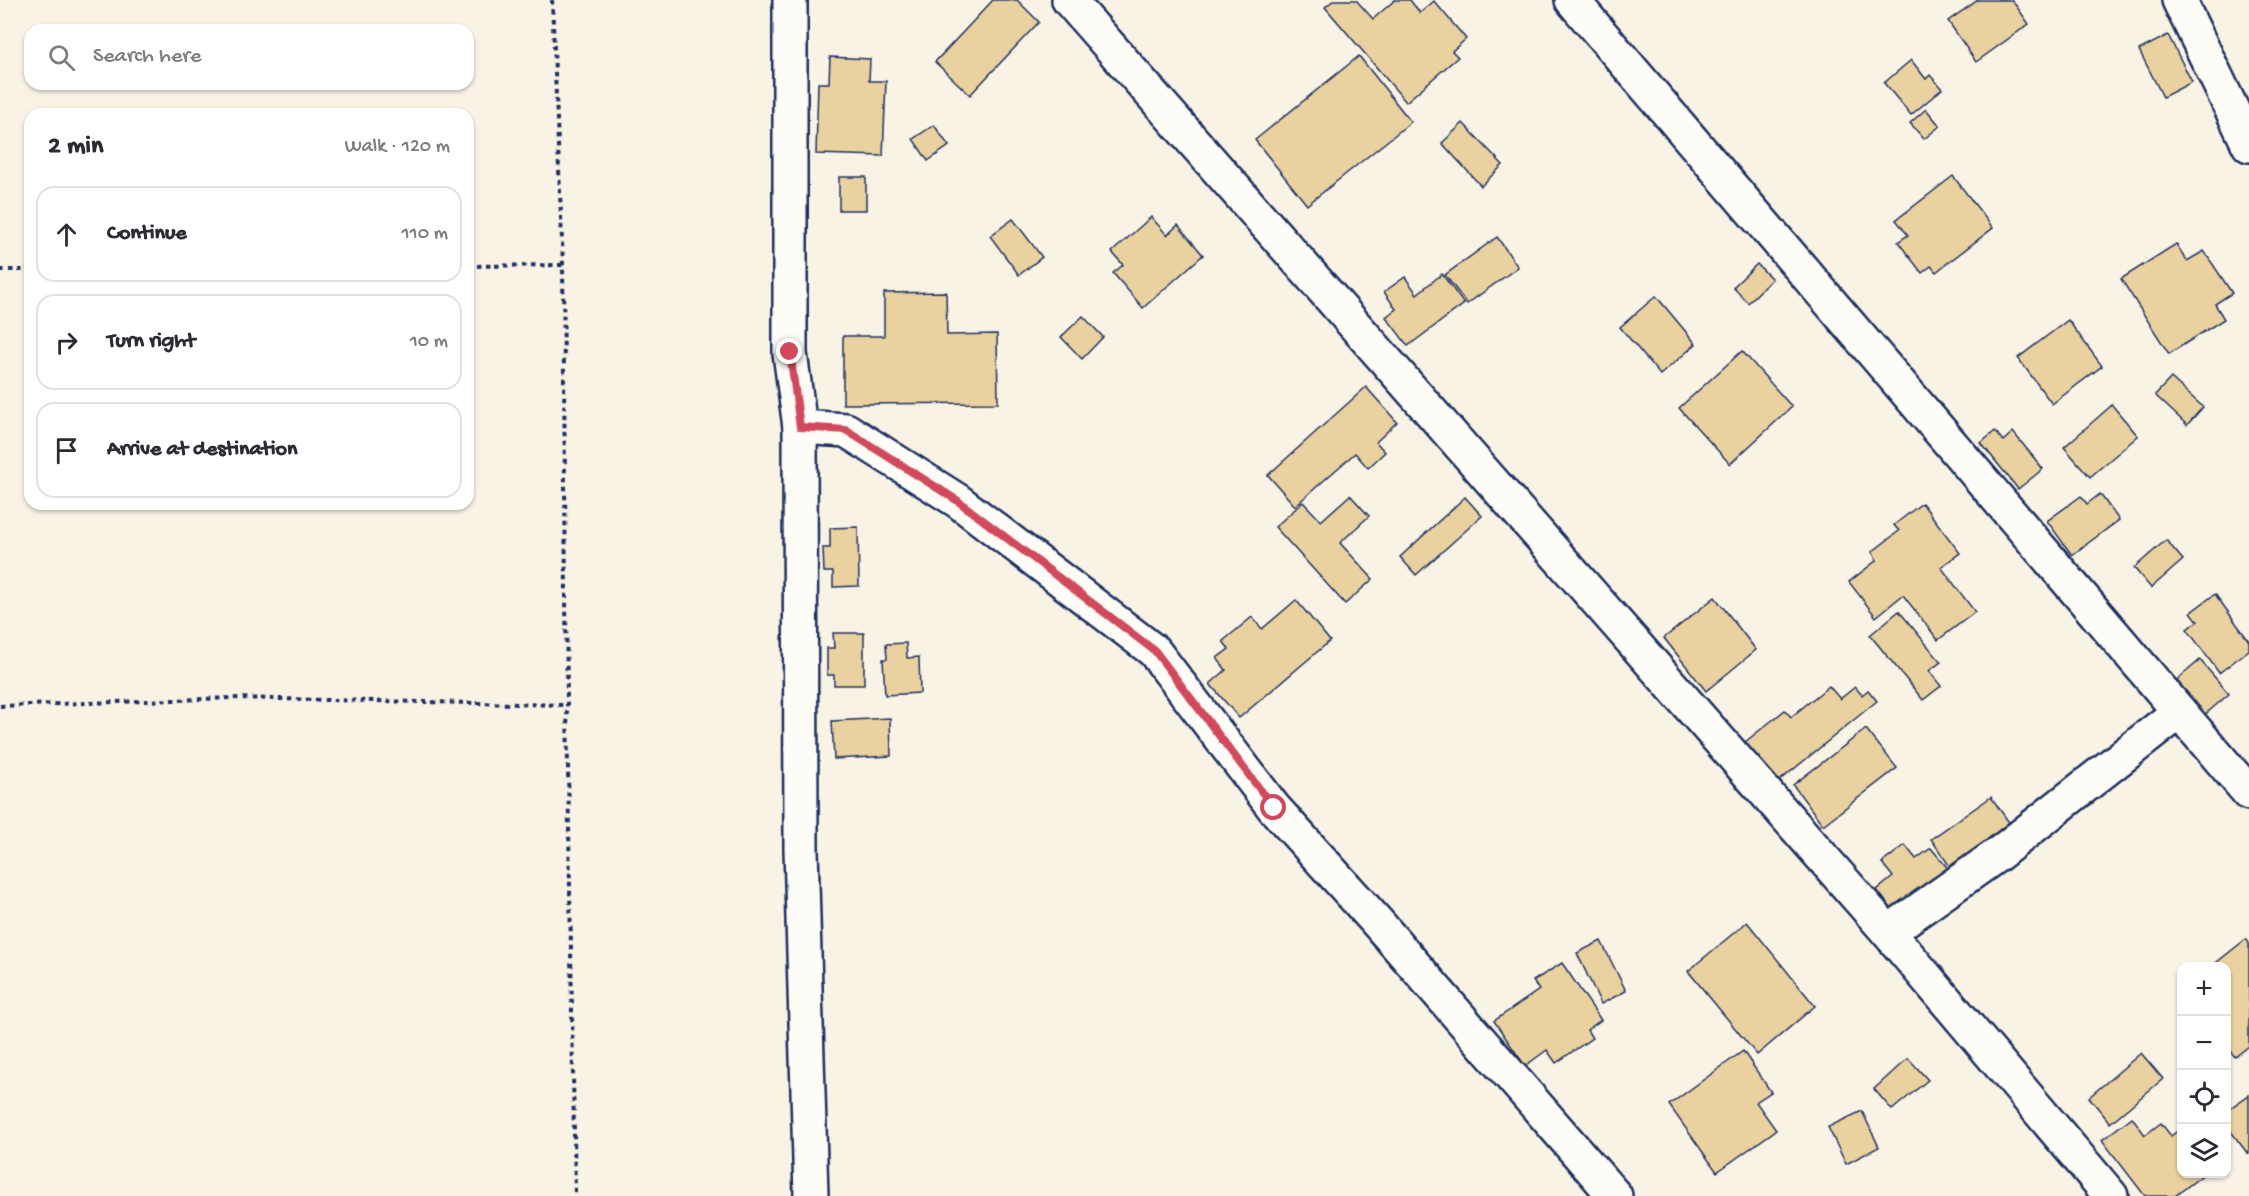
<!DOCTYPE html>
<html lang="en">
<head>
<meta charset="utf-8">
<style>
  :root { --surface:#fff; --page:#f2f2f3; --text:#2b2b33; --muted:#7c7c81; --line:#e1e1e2 }
  body { margin:0; font-family:"Gochi Hand",sans-serif; background:var(--page); color:var(--text) }
  .controls { position:absolute; right:18px; bottom:18px; display:grid; overflow:hidden; border-radius:12px; box-shadow:0 2px 4px #0004 }
  .controls button { width:54px; height:54px; display:grid; place-items:center; padding:0; border:0; border-bottom:2px solid var(--line); background:var(--surface); color:var(--text); font:30px sans-serif }
  .stop { position:absolute; width:18px; height:18px; margin:-14px; border:4px solid #d1495b; border-radius:50%; background:#fff }
  .stop.end { background:#d1495b; border-color:#fff; box-shadow:0 2px 6px #0008 }
  .list { margin:0; padding:0; list-style:none }
  h2 { display:flex; justify-content:space-between; align-items:center; height:78px; margin:0; padding:0 24px; font-size:26px }
  h2 small { font-size:20px; font-weight:400; color:var(--muted) }
  .list li { display:grid; grid-template-columns:39px 1fr auto; gap:18px; align-items:center; box-sizing:border-box; height:96px; margin:0 12px 12px; padding:0 12px; border:2px solid var(--line); border-radius:18px }
  .list b { display:block; font-size:22px; white-space:nowrap }
  .list em { font-size:20px; font-style:normal; color:var(--muted) }
  .icon { flex:none; width:33px; height:33px; fill:none; stroke:currentColor; stroke-width:2; stroke-linecap:round; stroke-linejoin:round }
  .map { position:relative; flex:none; width:2249px; height:1196px; overflow:hidden }
  .search { position:absolute; background:var(--surface); box-shadow:0 2px 4px #0004; left:24px; top:24px; width:450px; height:66px; display:flex; align-items:center; gap:15px; box-sizing:border-box; padding:0 21px; border-radius:18px; color:var(--muted); font-size:22px }
  .panel { position:absolute; background:var(--surface); box-shadow:0 2px 4px #0004; left:24px; top:108px; width:450px; height:402px; border-radius:18px }
  .map>svg:first-child { display:block }
  .building { fill:#ead1a0; stroke:#1b2f5e; stroke-width:1.5 }
  .lines { fill:none; stroke-linecap:round; stroke-linejoin:round }
  .minor-casing { stroke:#1b2f5e; stroke-width:38 }
  .path { stroke:#1b2f5e; stroke-width:4; stroke-dasharray:4.5 4.5; stroke-linecap:butt }
  .minor { stroke:#fdfcf7; stroke-width:33 }
  .route { stroke:#d1495b; stroke-width:8 }
</style>
</head>
<body>
<div class="map">
<svg width="2249" height="1196" viewBox="0 0 2249 1196">
  <rect width="100%" height="100%" fill="#f9f3e6"/>
  <filter id="ink" filterUnits="userSpaceOnUse"><feTurbulence type="fractalNoise" baseFrequency=".0167" numOctaves="2"/><feDisplacementMap in="SourceGraphic" scale="12" xChannelSelector="R" yChannelSelector="G"/><feConvolveMatrix kernelMatrix="1 2 1 2 8 2 1 2 1" color-interpolation-filters="sRGB"/></filter>
  <g filter="url(#ink)">
    <g class="building">
      <polygon points="993,0 1017,0 1039,22 970,95 935,62"/>
      <polygon points="1334,0 1356,0 1373,19 1395,0 1410,0 1420,13 1434,1 1466,39 1452,51 1458,57 1406,102 1325,7"/>
      <polygon points="1978,0 2012,0 2029,24 1976,62 1948,21"/>
      <polygon points="2168,35 2192,82 2163,97 2139,50"/>
      <polygon points="1359,56 1411,122 1307,205 1255,140"/>
      <polygon points="830,57 870,59 869,81 886,81 883,156 816,154 818,83 829,83"/>
      <polygon points="1911,60 1926,79 1930,75 1942,89 1911,115 1884,83"/>
      <polygon points="1926,109 1940,126 1924,139 1910,123"/>
      <polygon points="1463,123 1503,165 1481,186 1442,143"/>
      <polygon points="934,125 949,146 928,161 913,139"/>
      <polygon points="1953,176 1993,228 1936,272 1931,266 1922,273 1898,242 1908,235 1896,220"/>
      <rect x="839" y="177" width="27" height="33"/>
      <polygon points="1151,217 1167,235 1178,225 1203,255 1143,308 1113,273 1123,265 1112,252"/>
      <polygon points="1013,219 1042,257 1019,275 990,236"/>
      <polygon points="1497,237 1518,267 1467,304 1445,275"/>
      <polygon points="2176,244 2187,261 2204,251 2232,293 2215,304 2224,319 2169,354 2121,279"/>
      <polygon points="1757,264 1772,279 1748,303 1733,287"/>
      <polygon points="1442,274 1464,304 1408,346 1386,317 1396,309 1384,292 1405,277 1417,294"/>
      <polygon points="946,292 947,335 997,334 998,403 843,404 843,336 884,336 884,293"/>
      <polygon points="1656,296 1696,344 1660,375 1620,327"/>
      <polygon points="1083,316 1103,337 1082,359 1061,337"/>
      <polygon points="2068,320 2102,366 2052,404 2018,358"/>
      <polygon points="1742,351 1792,407 1730,464 1679,408"/>
      <polygon points="2171,378 2203,407 2187,425 2155,395"/>
      <polygon points="1366,387 1397,422 1376,442 1385,452 1368,468 1355,453 1295,506 1268,475"/>
      <polygon points="2112,405 2138,436 2090,477 2064,447"/>
      <polygon points="1995,431 2003,441 2013,432 2043,469 2018,489 1981,443"/>
      <polygon points="2100,494 2119,520 2072,555 2047,521 2081,496 2087,504"/>
      <polygon points="1350,495 1369,516 1340,543 1373,579 1345,604 1275,527 1303,502 1321,521"/>
      <polygon points="1465,497 1482,516 1416,575 1400,557"/>
      <polygon points="1922,503 1960,553 1941,567 1975,612 1938,640 1903,595 1876,617 1849,582 1877,560 1872,552 1899,531 1894,525"/>
      <polygon points="858,527 859,586 833,587 833,572 824,572 823,548 830,548 830,528"/>
      <polygon points="2166,540 2183,560 2151,588 2134,568"/>
      <polygon points="2215,594 2249,641 2249,650 2219,673 2187,629 2198,621 2191,612"/>
      <polygon points="1715,597 1756,650 1706,691 1664,638"/>
      <polygon points="1296,600 1330,641 1239,718 1210,684 1226,670 1217,658 1229,649 1223,641 1252,617 1262,629"/>
      <polygon points="1899,611 1941,662 1929,671 1941,686 1923,700 1870,635"/>
      <polygon points="833,633 864,633 864,685 834,685 834,675 827,675 827,648 834,648"/>
      <polygon points="906,643 907,658 919,657 920,693 885,695 883,659 887,659 886,644"/>
      <polygon points="2200,660 2229,694 2201,718 2173,683"/>
      <polygon points="1829,686 1840,699 1855,687 1862,695 1868,690 1877,701 1778,782 1745,742 1785,710 1791,717"/>
      <polygon points="890,718 891,756 834,759 832,721"/>
      <polygon points="1866,729 1897,768 1823,825 1793,785"/>
      <polygon points="1991,797 2013,828 1953,871 1931,839"/>
      <polygon points="1905,845 1916,859 1931,848 1950,871 1895,914 1877,890 1893,877 1882,863"/>
      <polygon points="1747,922 1815,1006 1757,1055 1688,971"/>
      <polygon points="2246,939 2249,943 2249,1046 2235,1057 2226,1046 2226,966 2212,966"/>
      <polygon points="1601,941 1626,991 1601,1004 1577,953"/>
      <polygon points="1562,963 1601,1020 1587,1030 1592,1038 1556,1063 1547,1050 1525,1066 1494,1021 1539,990 1533,981"/>
      <polygon points="1743,1051 1771,1092 1756,1102 1776,1130 1717,1172 1669,1105"/>
      <polygon points="2141,1053 2163,1079 2110,1123 2089,1097"/>
      <polygon points="1908,1058 1928,1080 1892,1110 1874,1089"/>
      <polygon points="2249,1095 2249,1154 2248,1154 2226,1125 2226,1111"/>
      <polygon points="1862,1111 1879,1147 1846,1164 1828,1127"/>
      <polygon points="2132,1117 2145,1135 2161,1123 2171,1136 2180,1129 2182,1174 2204,1174 2175,1196 2145,1196 2102,1140"/>
    </g>
    <g class="lines">
      <defs>
        <g id="minor">
          <polyline points="790,0 790,353 800,427 846,430 958,501 1154,651 1274,808 1377,922 1615,1196"/>
          <polyline points="1069,0 1888,932 2111,1196"/>
          <polyline points="1572,0 2249,793"/>
          <polyline points="2179,0 2249,145"/>
          <polyline points="800,427 801,849 811,1196"/>
          <polyline points="1888,932 1997,855 2179,712"/>
        </g>
      </defs>
      <use href="#minor" class="minor-casing"/>
      <g class="path">
        <polyline points="552,0 563,265 567,705 575,1196"/>
        <polyline points="468,266 563,265"/>
        <polyline points="0,270 30,270"/>
        <polyline points="0,706 232,698 567,705"/>
      </g>
      <use href="#minor" class="minor"/>
    </g>
  </g>
  <g class="lines" filter="url(#ink)">
    <polyline class="route" points="790,352 800,427 846,430 958,501 1155,651 1274,808"/>
  </g>
</svg>
<div class="controls">
<button>+</button>
<button>−</button>
<button><svg class="icon" aria-label="locate" viewBox="0 0 24 24"><circle cx="12" cy="12" r="6"/><path d="M12 2v4M12 18v4M2 12h4M18 12h4"/></svg></button>
<button><svg class="icon" aria-label="layers" viewBox="0 0 24 24"><path d="M12 4l9 5-9 5-9-5zM3 14l9 5 9-5"/></svg></button>
</div>
<div class="stop" style="left:1274px;top:808px"></div>
<div class="stop end" style="left:790px;top:352px"></div>
<div class="search"><svg class="icon" aria-label="search" viewBox="0 0 24 24"><circle cx="10" cy="10" r="6"/><path d="M15 15l6 6"/></svg>Search here</div>
<section class="panel">
<h2>2 min<small>Walk · 120 m</small></h2>
<ul class="list">
<li><svg class="icon" aria-label="ahead" viewBox="0 0 24 24"><path d="M12 20V5M6 11l6-6 6 6"/></svg><div><b>Continue</b></div><em>110 m</em></li>
<li><svg class="icon" aria-label="right" viewBox="0 0 24 24"><path d="M7 20v-9h11M14 6l5 5-5 5"/></svg><div><b>Turn right</b></div><em>10 m</em></li>
<li><svg class="icon" aria-label="arrive" viewBox="0 0 24 24"><path d="M6 21V4h12l-3 4 3 4H6"/></svg><div><b>Arrive at destination</b></div></li>
</ul>
</section>
</div>
</body>
</html>
